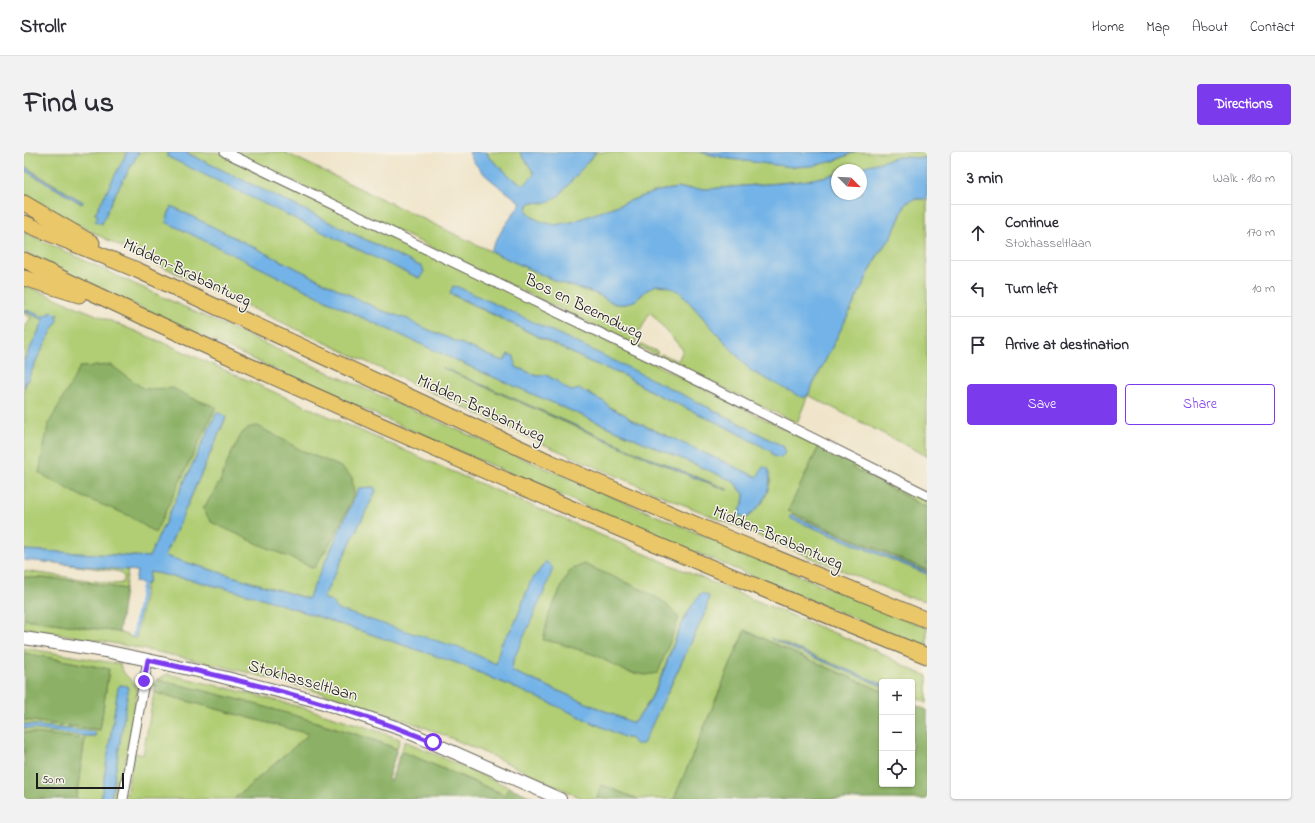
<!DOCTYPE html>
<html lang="en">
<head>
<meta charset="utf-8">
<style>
  :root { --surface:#fff; --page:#f2f2f3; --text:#2b2b33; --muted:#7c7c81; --line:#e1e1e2; --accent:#7c3aed }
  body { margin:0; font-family:"Indie Flower",sans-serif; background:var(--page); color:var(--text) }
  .controls { position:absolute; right:12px; bottom:12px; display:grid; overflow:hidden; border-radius:4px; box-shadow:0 1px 3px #0004 }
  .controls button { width:36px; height:36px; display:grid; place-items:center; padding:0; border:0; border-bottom:1px solid var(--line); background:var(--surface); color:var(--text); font:20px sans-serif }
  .compass { position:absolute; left:807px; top:12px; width:36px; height:36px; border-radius:50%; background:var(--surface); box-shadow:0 1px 3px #0004; rotate:114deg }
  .scale { position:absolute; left:12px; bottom:10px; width:88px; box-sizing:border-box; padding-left:4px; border:2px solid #1c1c1c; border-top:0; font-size:11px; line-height:14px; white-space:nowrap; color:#1c1c1c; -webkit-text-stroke:3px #f7f3e8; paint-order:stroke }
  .stop { position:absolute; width:12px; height:12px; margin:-9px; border:3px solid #7c3aed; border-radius:50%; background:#fff }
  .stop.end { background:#7c3aed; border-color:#fff; box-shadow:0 1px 4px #0008 }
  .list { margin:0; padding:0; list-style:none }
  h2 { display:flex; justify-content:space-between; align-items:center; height:52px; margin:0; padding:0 16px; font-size:17px }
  h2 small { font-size:13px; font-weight:400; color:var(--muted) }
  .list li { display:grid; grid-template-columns:26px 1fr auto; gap:12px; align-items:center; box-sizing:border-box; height:56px; padding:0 16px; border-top:1px solid var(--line) }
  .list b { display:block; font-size:15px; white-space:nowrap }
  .list p { margin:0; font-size:13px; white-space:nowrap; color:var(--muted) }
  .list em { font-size:13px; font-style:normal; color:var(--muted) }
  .actions { display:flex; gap:8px; padding:12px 16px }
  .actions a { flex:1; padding:9px 0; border:1px solid var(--accent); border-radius:4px; text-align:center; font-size:14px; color:var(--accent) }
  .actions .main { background:var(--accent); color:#fff }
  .icon { flex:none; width:22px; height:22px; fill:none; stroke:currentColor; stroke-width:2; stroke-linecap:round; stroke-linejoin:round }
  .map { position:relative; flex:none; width:903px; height:647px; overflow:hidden; border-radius:4px }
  header { display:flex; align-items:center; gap:24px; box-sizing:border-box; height:56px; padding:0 20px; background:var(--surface); border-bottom:1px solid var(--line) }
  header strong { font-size:19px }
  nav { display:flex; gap:22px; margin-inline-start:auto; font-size:14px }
  .intro { display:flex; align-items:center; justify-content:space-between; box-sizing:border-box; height:96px; padding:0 24px }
  h1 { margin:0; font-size:28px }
  .button { padding:10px 18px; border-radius:4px; background:var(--accent); color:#fff; font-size:14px; font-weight:700 }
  main { display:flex; gap:24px; padding:0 24px }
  aside { flex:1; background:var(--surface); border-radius:4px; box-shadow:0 1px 3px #0004 }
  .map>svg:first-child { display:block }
  .green { fill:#b1ce75; stroke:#667548; fill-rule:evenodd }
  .forest { fill:#8cb166; stroke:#546641 }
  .water { fill:#73b3e7; stroke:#486882 }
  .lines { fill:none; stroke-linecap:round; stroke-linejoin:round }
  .stream { stroke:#73b3e7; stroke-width:3.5 }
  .minor-casing { stroke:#666259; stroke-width:11 }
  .tertiary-casing { stroke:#666259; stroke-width:14 }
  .trunk-casing { stroke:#666259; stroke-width:17 }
  .minor { stroke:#fff; stroke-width:9 }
  .tertiary { stroke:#fff; stroke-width:12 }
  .trunk { stroke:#eac769; stroke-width:15 }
  .route { stroke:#7c3aed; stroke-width:5 }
  .labels { text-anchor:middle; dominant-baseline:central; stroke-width:3; stroke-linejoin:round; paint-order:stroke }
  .street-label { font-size:17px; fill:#1c1c1c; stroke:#f7f3e8 }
</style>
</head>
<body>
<header>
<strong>Strollr</strong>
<nav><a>Home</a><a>Map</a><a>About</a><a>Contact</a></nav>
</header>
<div class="intro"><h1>Find us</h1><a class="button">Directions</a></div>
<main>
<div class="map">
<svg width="903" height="647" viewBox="0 0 903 647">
  <rect width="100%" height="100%" fill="#f7f3e8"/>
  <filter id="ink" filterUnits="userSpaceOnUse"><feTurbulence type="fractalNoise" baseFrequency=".025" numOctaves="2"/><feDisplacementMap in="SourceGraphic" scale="8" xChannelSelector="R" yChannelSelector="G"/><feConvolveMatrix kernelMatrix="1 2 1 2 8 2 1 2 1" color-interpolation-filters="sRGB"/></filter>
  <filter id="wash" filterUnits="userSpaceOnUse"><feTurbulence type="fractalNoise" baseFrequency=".012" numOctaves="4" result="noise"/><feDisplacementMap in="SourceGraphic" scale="16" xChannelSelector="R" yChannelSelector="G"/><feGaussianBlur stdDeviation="0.9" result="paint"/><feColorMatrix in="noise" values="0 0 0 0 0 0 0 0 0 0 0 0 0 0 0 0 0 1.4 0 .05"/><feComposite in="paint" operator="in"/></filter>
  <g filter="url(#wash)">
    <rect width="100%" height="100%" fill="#f0e5ca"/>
    <g class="green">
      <path d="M 0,0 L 103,0 L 71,62 L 79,67 L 90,44 L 115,0 L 146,0 L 143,4 L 395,126 L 400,119 L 398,115 L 161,0 L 193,0 L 443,119 L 795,294 L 764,359 L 903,418 L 903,420 L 785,370 L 767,363 L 766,366 L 903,422 L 903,449 L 883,445 L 832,424 L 634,342 L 512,289 L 105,99 L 49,70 L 0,42 L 0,18 L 58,52 L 59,50 L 0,14 ZM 147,54 L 356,158 L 384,167 L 391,172 L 471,206 L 480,209 L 490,209 L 492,215 L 514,224 L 522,223 L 533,229 L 537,233 L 547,239 L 565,241 L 572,246 L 581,250 L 585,255 L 602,263 L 606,267 L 733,325 L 747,328 L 739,350 L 722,366 L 714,363 L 719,352 L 720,342 L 709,329 L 460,221 L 335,164 L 143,70 ZM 426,142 L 483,158 L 698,262 L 760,295 L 749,304 L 747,299 L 696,272 L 632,242 L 599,223 L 564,209 ZM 417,215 L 619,303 L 703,337 L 702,338 C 606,300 511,257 417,215 Z"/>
      <polygon points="209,0 260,0 466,99 534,130 573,142 591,152 602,152 612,148 623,138 632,133 643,134 656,140 727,219 779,245 784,243 855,101 867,86 882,51 891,47 903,47 903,304 784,243 773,271 635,205 637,202 654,209 659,198 626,160 611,189 634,200 632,203"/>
      <polygon points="463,0 496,0 510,21 509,24 500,33 488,26 464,4"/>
      <polygon points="572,0 675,0 706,7 768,15 810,9 831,0 903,0 903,6 875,5 826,18 813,18 813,22 779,29 684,37 655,36 633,39 548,70 531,73 518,70 508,65 503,59 504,53 508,50 520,51 534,45"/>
      <path d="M 0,80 C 297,221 598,352 903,476 L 903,496 C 599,372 296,243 0,100 Z"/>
      <path d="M 0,133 L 147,194 L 436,323 L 680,427 L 851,498 L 886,517 L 903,524 L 903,551 L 888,544 L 888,530 L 858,530 L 858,532 L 754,489 L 858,534 L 858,539 L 772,502 L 721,478 L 650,647 L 614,647 L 578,633 L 573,646 L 576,647 L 560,647 C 493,616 426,582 355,559 C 240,520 120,495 0,476 L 0,467 L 95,480 L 112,487 L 122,432 L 124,432 L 126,420 L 168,428 L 235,445 L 433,511 L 524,550 L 602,586 L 607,586 L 640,548 L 679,465 L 682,458 L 685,444 L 677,441 C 672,448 666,456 662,464 C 643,499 637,541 609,571 L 488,519 L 489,509 L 522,410 L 506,431 L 491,471 L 477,492 L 472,512 L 312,457 L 309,450 L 299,446 L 352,339 L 349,335 L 335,336 L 285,447 L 141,404 L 202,266 L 193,260 L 125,405 L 0,398 L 0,236 L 32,166 L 27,159 L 25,163 L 21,165 L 0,157 Z"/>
      <polygon points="0,159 20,168 0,209 0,178 7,165 0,162"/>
      <polygon points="831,311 903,345 903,356 827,315"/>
      <polygon points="0,405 104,418 101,437 49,428 0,425 0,419 92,432 98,431 100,425 96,420 91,419 0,407"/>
      <path d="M 0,496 L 96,512 C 99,526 111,526 113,540 L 95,647 L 87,647 L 104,539 L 104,535 L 98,533 L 94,536 L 77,647 L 52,647 L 61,587 L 0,580 L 0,576 L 61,584 L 71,584 L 72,581 L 70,580 L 0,572 L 0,568 L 76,578 L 85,517 L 0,501 Z"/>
      <path d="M 143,522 C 222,540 300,559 376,587 L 373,597 C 345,585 315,577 286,568 C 235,553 184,539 133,528 Z"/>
      <polygon points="130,541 141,543 286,582 210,647 101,647 110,601 119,603"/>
      <polygon points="381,589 485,635 482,643 377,599"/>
    </g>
    <g class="forest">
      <polygon points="87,213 120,237 149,236 168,246 192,255 131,381 106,364 59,345 15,321 24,273 56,215"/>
      <polygon points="234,274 277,298 315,314 328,325 330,342 323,358 310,385 290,416 230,390 187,370 179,357 196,330 205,306 218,281 226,275"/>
      <polygon points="795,294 831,311 827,315 903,356 903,418 764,359"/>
      <polygon points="560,412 619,438 640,450 655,466 634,521 621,523 603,520 571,503 534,491 519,488 525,462 545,419"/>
      <polygon points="0,425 49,428 101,437 95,480 0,467"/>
      <polygon points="721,478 772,502 858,539 858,632 888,632 888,552 903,558 903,647 650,647"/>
      <polygon points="0,501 85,517 76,578 0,568"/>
      <path d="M 133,528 C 185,539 237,553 289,569 C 317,578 346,586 373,597 L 364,627 L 367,629 L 377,599 L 481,643 L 485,635 L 512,647 L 210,647 L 285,582 L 141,543 L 130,541 L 132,534 L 128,533 Z"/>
      <polygon points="0,580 61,587 52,647 0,647"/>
      <polygon points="577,633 614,647 576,647 573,646"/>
    </g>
    <g class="water">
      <polygon points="103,0 115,0 90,44 78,72 71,69 74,64 71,62"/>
      <polygon points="146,0 161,0 398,115 400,119 397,125 395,126 364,112 142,4"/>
      <path d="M 445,0 L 463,0 L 464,4 L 488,26 L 500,33 L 509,24 L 510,21 L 496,0 L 572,0 L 534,45 C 525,51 518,51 508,50 L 504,53 L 503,59 L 508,65 L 518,70 L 531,73 L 548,70 L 633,39 L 655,36 L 684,37 L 779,29 L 813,22 L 813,42 L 837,42 L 837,18 L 826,18 L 875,5 L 903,6 L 903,47 L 891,47 L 882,51 L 867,86 L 855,101 L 784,243 L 779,246 L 727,219 L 656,140 L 643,134 L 632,133 L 623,138 L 612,148 L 602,152 L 591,152 L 573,142 L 534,130 L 466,99 L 478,78 L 497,51 C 479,36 453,22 445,0 Z"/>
      <polygon points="675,0 831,0 810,9 788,14 768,15 706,7"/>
      <polygon points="0,14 14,24 59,50 58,52 0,18"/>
      <path d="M 147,54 L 356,158 L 384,167 L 391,172 L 471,206 L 480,209 L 484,202 L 490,204 L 492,215 L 513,224 L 522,223 L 533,229 L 537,233 L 547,239 L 556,237 L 572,246 L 581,250 L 585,255 L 602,263 L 606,267 L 733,325 L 739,315 L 744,316 C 750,336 738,355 722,366 L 714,363 L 719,352 L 720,342 L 709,329 L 460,221 L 335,164 L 142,70 Z"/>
      <path d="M 429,134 L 434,135 C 543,185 653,238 760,295 L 761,299 L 759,304 L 756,306 L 749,304 L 747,299 L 696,272 L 632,242 L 599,223 L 564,209 L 426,141 Z"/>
      <polygon points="0,157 21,165 22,162 25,163 27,159 34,163 32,166 34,168 14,205 0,236 0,209 20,168 0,159"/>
      <polygon points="417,215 619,303 704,338 671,326 605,298"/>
      <path d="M 193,260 L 202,265 L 141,404 L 284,447 L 335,336 L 350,335 L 352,339 L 299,446 L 309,450 L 312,457 L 442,498 L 472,512 L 477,492 L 491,471 L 506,431 L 522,409 L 529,416 L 521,438 L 489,509 L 488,519 L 609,571 C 637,543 644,498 662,464 C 666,456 672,448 677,441 L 685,444 L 682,458 L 679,465 L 619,592 L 611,592 L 607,586 L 602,586 L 524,550 L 433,511 L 235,445 L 168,428 L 126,420 L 124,432 L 111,430 L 113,419 L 0,408 L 0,398 L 125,405 Z"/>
      <polygon points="767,363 903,420 903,422 765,366"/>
      <polygon points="746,486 858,532 858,534 764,495"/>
      <polygon points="96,533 103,534 104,539 87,647 77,647 94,536"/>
      <polygon points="0,572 70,580 72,582 71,584 61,584 0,576"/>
    </g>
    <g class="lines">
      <polyline class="stream" points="110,484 120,427"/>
    </g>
  </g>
  <g filter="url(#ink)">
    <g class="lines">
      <defs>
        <g id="minor">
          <polyline points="201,0 630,207 903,343"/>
          <polyline points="99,647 124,508"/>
        </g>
        <polyline id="tertiary" points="0,486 81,499 124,508 187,522 297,550 377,577 536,647"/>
        <g id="trunk">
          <polyline points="0,51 68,91"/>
          <polyline points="0,71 113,118 526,310 708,388 903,468"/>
          <path d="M 0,108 C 296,251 598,381 903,504"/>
          <polyline points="0,126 55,143"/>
        </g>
      </defs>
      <use href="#minor" class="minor-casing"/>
      <use href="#tertiary" class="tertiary-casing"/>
      <use href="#trunk" class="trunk-casing"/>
      <use href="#minor" class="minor"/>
      <use href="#tertiary" class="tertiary"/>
      <use href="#trunk" class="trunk"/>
    </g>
  </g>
  <g class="lines" filter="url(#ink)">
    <path class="route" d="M 120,529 L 124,508 C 221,529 317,552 409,590"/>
  </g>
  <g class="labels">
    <g class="street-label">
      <text transform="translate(163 121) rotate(25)">Midden-Brabantweg</text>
      <text transform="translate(560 155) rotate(26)">Bos en Beemdweg</text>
      <text transform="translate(457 257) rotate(25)">Midden-Brabantweg</text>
      <text transform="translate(754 386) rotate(23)">Midden-Brabantweg</text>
      <text transform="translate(279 529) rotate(16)">Stokhasseltlaan</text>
    </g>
  </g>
</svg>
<div class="controls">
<button>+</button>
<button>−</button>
<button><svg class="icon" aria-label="locate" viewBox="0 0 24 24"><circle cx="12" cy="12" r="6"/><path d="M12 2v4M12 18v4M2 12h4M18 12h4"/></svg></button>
</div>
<svg class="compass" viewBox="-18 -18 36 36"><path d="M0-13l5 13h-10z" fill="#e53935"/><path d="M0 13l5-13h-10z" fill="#7c7c81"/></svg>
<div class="scale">50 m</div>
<div class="stop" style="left:409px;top:590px"></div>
<div class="stop end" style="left:120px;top:529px"></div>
</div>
<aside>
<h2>3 min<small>Walk · 180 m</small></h2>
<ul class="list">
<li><svg class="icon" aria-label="ahead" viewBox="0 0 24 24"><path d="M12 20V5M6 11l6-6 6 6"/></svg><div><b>Continue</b><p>Stokhasseltlaan</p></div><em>170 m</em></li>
<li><svg class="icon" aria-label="left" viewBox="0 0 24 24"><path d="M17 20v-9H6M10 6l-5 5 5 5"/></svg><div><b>Turn left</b></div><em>10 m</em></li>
<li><svg class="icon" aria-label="arrive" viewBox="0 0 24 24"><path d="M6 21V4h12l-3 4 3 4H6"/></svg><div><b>Arrive at destination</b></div></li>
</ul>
<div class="actions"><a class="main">Save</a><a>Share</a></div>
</aside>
</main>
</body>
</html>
